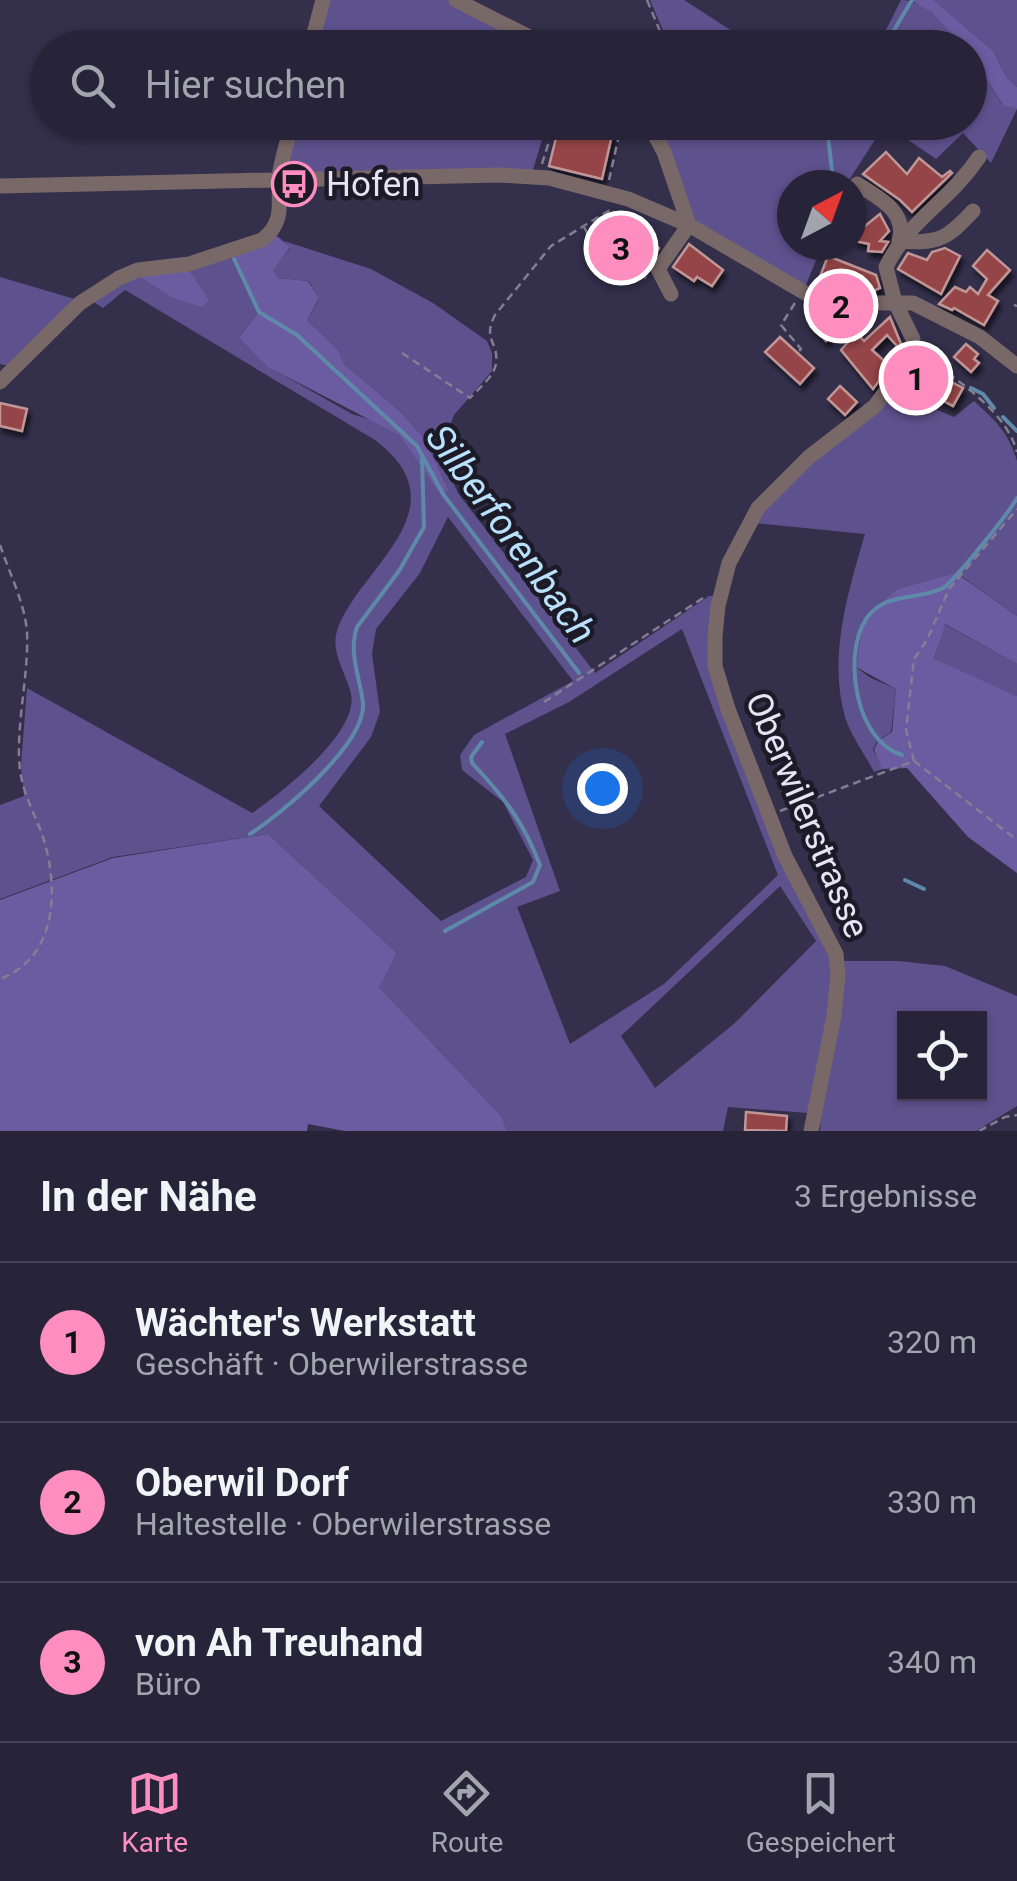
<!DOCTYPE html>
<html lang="de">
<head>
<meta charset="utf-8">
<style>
  :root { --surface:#272338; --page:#2f2b40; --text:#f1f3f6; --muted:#a4a4ae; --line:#434053; --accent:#fd8ebf }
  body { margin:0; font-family:Roboto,sans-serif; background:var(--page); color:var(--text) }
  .controls { position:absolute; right:30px; bottom:30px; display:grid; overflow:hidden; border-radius:0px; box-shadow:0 2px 8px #0004 }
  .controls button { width:90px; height:90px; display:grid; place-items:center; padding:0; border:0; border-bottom:2px solid var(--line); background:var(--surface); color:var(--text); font:50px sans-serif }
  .compass { position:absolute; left:777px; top:170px; width:90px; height:90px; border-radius:50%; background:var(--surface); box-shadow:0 2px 8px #0004; rotate:41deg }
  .you { position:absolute; left:602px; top:788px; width:35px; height:35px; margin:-25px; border:8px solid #fff; border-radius:50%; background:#1a73e8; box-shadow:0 0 0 15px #1a73e833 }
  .badge { display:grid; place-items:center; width:65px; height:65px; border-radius:50%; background:var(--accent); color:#111; font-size:32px; font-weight:700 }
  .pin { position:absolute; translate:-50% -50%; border:5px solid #fff; box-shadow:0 2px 10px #0006 }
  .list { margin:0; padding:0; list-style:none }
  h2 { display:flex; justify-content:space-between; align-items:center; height:130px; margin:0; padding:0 40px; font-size:42px }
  h2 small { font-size:32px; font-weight:400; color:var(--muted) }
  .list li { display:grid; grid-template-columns:65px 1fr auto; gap:30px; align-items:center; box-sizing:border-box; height:160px; padding:0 40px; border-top:2px solid var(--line) }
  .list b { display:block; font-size:38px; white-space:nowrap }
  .list p { margin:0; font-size:32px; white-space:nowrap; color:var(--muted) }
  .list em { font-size:32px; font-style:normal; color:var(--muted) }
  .icon { flex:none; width:55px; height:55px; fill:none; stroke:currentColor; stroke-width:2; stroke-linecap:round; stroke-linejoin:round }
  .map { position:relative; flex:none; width:1017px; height:1131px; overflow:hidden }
  .search { position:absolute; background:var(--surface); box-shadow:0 2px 8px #0004; left:30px; right:30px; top:30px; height:110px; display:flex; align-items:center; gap:25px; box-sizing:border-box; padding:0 35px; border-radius:55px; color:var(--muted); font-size:38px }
  .sheet { height:610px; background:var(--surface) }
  nav { display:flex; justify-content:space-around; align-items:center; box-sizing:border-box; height:140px; border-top:2px solid var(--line); background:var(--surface); font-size:28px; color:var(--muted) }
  nav a { display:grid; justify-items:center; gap:5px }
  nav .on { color:var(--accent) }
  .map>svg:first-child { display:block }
  .green { fill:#5e528e; fill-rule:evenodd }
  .forest { fill:#6b5ca2 }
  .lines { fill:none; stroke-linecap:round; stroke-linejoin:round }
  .stream { stroke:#5e89a8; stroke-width:4 }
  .building { fill:#954547; stroke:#c09796; stroke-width:2.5; filter:url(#shadow) }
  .path { stroke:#827e95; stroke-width:2.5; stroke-dasharray:8 5; stroke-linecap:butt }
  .minor { stroke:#796868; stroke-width:15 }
  .labels { text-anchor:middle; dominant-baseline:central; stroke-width:9; stroke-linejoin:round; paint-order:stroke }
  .poi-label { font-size:35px; fill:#e5e3f5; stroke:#1c1a26; text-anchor:start }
  .street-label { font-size:35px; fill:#e5e3f5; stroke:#1c1a26 }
  .water-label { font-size:38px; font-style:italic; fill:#bae1fc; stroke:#1c1a26 }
</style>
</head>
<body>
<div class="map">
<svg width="1017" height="1131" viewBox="0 0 1017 1131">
  <defs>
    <filter id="shadow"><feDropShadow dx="3" dy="5.5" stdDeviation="2.5" flood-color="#0009"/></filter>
  </defs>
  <rect width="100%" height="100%" fill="#342f4b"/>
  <g class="green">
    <polygon points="328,0 448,0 482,14 543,48 315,48"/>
    <polygon points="650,0 684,0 757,47 670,47"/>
    <path d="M 901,0 C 925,0 950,29 965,48 L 877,48 Z"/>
    <polygon points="934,0 1017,0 1017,87 1007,78 993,51"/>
    <polygon points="970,54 1002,104 1017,109 991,163 963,133 936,159 885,124 846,185 792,185 792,245 822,245 804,290 692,223 652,123 970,122"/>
    <polygon points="297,123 547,123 532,173 284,175"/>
    <path d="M 284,241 L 371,269 L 433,303 L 487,341 L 492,353 L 492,371 L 454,415 L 443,443 L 444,462 L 458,493 L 595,673 L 709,596 L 717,596 L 710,663 L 836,961 L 898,961 L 945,966 L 1017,996 L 1017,1106 L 976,1131 L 820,1131 L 821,1114 L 728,1107 L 723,1131 L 507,1131 L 502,1117 L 378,986 L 397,953 L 268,834 L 113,857 L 0,899 L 0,805 L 24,796 L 21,766 L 27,688 L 252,813 C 280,794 359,733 351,694 C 346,672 329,651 338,628 C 360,567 465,508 375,440 L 125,290 L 103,308 L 89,299 L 138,274 L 209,300 L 193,280 L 189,267 L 229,253 L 258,313 L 239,338 L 269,367 L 352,414 L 375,421 L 399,435 L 441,496 L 449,491 L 424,438 L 402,413 L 344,364 L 338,350 L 307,320 L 319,299 L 309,281 L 278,278 L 272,269 L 290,248 ZM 448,517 L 573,681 L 474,735 L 460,755 L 462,770 L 503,802 L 533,860 L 526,877 L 441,921 L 319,806 L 371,737 L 380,712 L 372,654 L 376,629 L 420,573 ZM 682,629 L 778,875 L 664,984 L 570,1044 L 517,907 L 560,891 L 505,734 L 569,702 ZM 780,886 L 816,941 L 735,1023 L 655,1088 L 621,1036 ZM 904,1018 L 980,1018 L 980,1094 L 904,1094 Z"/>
    <polygon points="0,277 78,300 13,367 0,364"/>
    <path d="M 894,392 L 954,417 L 974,401 C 995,420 1009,433 1017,461 L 1017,616 L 957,573 L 897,589 L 863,618 L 856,667 L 869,677 L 896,689 L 891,732 L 877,741 L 873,750 L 883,769 L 874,772 C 865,754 851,736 845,717 C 828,657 848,592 865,534 L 754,523 C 790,471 849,437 894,392 Z"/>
    <polygon points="944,624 1017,664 1017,696 934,660"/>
  </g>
  <g class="forest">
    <polygon points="911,0 934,0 993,51 1007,78 1017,87 1017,109 1003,105 970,54 970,48 965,47 932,13"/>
    <polygon points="277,236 290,247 273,270 278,278 308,281 319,298 307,320 338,350 344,364 402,413 424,438 449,491 441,496 399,435 268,367 239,338 258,313 231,256"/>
    <polygon points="189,270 209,300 202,307 171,297 141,277"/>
    <polygon points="956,573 1017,616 1017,664 945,624 934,659 1017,696 1017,873 968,837 907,768 882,769 874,750 878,741 892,732 896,689 856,667 863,618 897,589"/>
    <polygon points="268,834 397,953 379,987 502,1117 507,1131 345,1131 308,1124 307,1131 0,1131 0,900 113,858"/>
  </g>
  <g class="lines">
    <g class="stream">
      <polyline points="887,42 912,0"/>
      <polyline points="827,127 833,180"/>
      <polyline points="234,259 259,312 297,335 417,446 443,494 579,673"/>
      <polyline points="971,388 983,394 994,408"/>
      <polyline points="1003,417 1017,431"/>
      <path d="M 902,755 C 856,742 842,656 866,619 C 884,591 918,601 943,588 C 953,583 1011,510 1017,498"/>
      <path d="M 250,834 C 282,813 366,744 363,703 C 360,677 348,653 357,627 L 399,571 L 424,527 L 422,458"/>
      <polyline points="905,880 924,889"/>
      <path d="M 445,931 L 533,882 L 540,865 C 523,821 504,797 472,763 L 471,757 L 482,742"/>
    </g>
  </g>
  <g class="building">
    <polygon points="560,122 615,122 602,179 549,166"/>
    <polygon points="886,152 907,174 919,158 942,177 950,171 952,173 912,212 900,200 863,174"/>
    <polygon points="880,214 889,231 880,241 888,242 882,252 868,251 869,244 855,241 857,225 865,226"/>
    <polygon points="620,238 638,250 646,238 659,248 647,267 633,257 629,262 612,251"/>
    <polygon points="689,244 723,270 712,286 697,277 694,281 673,267"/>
    <polygon points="945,248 960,256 941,294 898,269 908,253 927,260 932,252"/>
    <polygon points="987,250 1010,270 988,295 998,301 984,325 954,308 952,310 939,304 955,287 966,292 970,287 978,294 987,279 973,266"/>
    <polygon points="828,256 876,275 880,288 871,292 845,283 844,288 819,279"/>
    <polygon points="821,315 836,330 826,341 811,325"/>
    <polygon points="890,317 901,344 898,347 887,335 872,350 890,366 873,389 841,350 856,333 864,341"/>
    <polygon points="780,337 814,368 800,384 765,352"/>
    <polygon points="966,344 978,354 974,359 979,363 971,372 954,357"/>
    <polygon points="919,365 963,388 953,406 907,381"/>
    <polygon points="840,386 857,402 845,415 828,399"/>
    <polygon points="0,403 27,409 22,431 0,426"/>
    <polygon points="746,1112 787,1116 786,1131 745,1130"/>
  </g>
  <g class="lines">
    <g class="path">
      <polyline points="647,0 667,48"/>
      <polyline points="542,164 555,122"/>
      <polyline points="609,180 622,122"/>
      <polyline points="584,227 591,240 646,278"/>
      <polyline points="795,303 781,325 801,349 797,353"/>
      <polyline points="1014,305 1017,306"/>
      <path d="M 402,353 L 470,398 C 478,389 495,376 496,363 C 499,342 482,340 495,315 L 551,246 L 610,210"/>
      <path d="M 927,358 C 959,382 1006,411 1017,452"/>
      <path d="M 0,545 C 9,572 25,604 27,632 C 29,676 15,728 20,770 C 23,793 34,813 42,834 C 59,885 59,957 0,979"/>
      <polyline points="544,702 706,596"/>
      <polyline points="914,761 906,730 914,659 927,640 949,589 1017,509"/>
      <polyline points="780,811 914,761 1017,840"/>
      <polyline points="979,1131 1005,1117 1017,1115"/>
    </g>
    <g class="minor">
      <polyline points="456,0 551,48"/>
      <polyline points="310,48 323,0"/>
      <polyline points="648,122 664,152 689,225"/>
      <path d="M 857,184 C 879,198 908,212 899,241 C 938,244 947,239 973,211"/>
      <polyline points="0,186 500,175 549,178 628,199 689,225 812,297 854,303 913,303 980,337 1017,366"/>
      <polyline points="671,294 658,269 689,225"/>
      <path d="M 0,382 L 80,303 L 119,278 L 138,270 L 189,264 L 262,240 C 288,220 276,199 280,171 C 283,155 288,139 292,122"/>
      <path d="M 811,1131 L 834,1016 L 838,975 L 836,954 L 785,856 L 728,709 L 715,666 L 715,636 L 718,606 L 729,563 L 758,508 L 809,457 L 875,406 L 912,355 L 913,339 L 895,302 L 886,267 C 910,218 949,202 979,157"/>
    </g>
  </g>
  <defs>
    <symbol id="bus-ring" viewBox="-11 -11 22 22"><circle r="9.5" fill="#1c1a26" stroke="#fd8ebf" stroke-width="1.5"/><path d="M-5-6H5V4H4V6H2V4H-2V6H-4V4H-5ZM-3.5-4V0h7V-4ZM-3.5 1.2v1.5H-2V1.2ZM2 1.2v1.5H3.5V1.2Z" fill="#fd8ebf"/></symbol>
  </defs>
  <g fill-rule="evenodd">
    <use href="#bus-ring" x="269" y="159" width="50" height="50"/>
  </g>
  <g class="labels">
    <g class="poi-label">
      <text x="326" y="184">Hofen</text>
    </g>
    <g class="street-label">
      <text transform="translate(807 815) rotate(67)">Oberwilerstrasse</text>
    </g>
    <g class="water-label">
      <text transform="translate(511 534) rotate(54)">Silberforenbach</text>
    </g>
  </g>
</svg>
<div class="controls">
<button><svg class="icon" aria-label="locate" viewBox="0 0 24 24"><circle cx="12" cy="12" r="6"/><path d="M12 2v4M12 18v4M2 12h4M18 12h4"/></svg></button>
</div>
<svg class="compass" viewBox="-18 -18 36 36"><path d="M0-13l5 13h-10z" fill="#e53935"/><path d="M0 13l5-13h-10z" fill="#a4a4ae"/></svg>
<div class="you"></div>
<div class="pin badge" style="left:916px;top:378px">1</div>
<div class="pin badge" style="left:841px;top:306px">2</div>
<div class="pin badge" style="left:621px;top:248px">3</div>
<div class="search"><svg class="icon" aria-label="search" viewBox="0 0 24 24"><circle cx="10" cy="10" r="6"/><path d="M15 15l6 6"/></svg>Hier suchen</div>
</div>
<section class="sheet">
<h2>In der Nähe<small>3 Ergebnisse</small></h2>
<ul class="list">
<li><span class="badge">1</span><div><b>Wächter's Werkstatt</b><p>Geschäft · Oberwilerstrasse</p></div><em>320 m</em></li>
<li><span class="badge">2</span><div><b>Oberwil Dorf</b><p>Haltestelle · Oberwilerstrasse</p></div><em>330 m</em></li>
<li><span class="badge">3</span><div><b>von Ah Treuhand</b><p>Büro</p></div><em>340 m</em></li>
</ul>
</section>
<nav>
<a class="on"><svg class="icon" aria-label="map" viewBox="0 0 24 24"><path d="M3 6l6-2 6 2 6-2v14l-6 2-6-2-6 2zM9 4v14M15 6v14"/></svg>Karte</a>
<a><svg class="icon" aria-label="directions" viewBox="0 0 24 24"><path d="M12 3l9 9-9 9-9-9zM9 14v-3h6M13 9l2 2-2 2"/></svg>Route</a>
<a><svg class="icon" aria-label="saved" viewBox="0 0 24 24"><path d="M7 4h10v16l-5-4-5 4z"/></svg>Gespeichert</a>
</nav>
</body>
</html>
